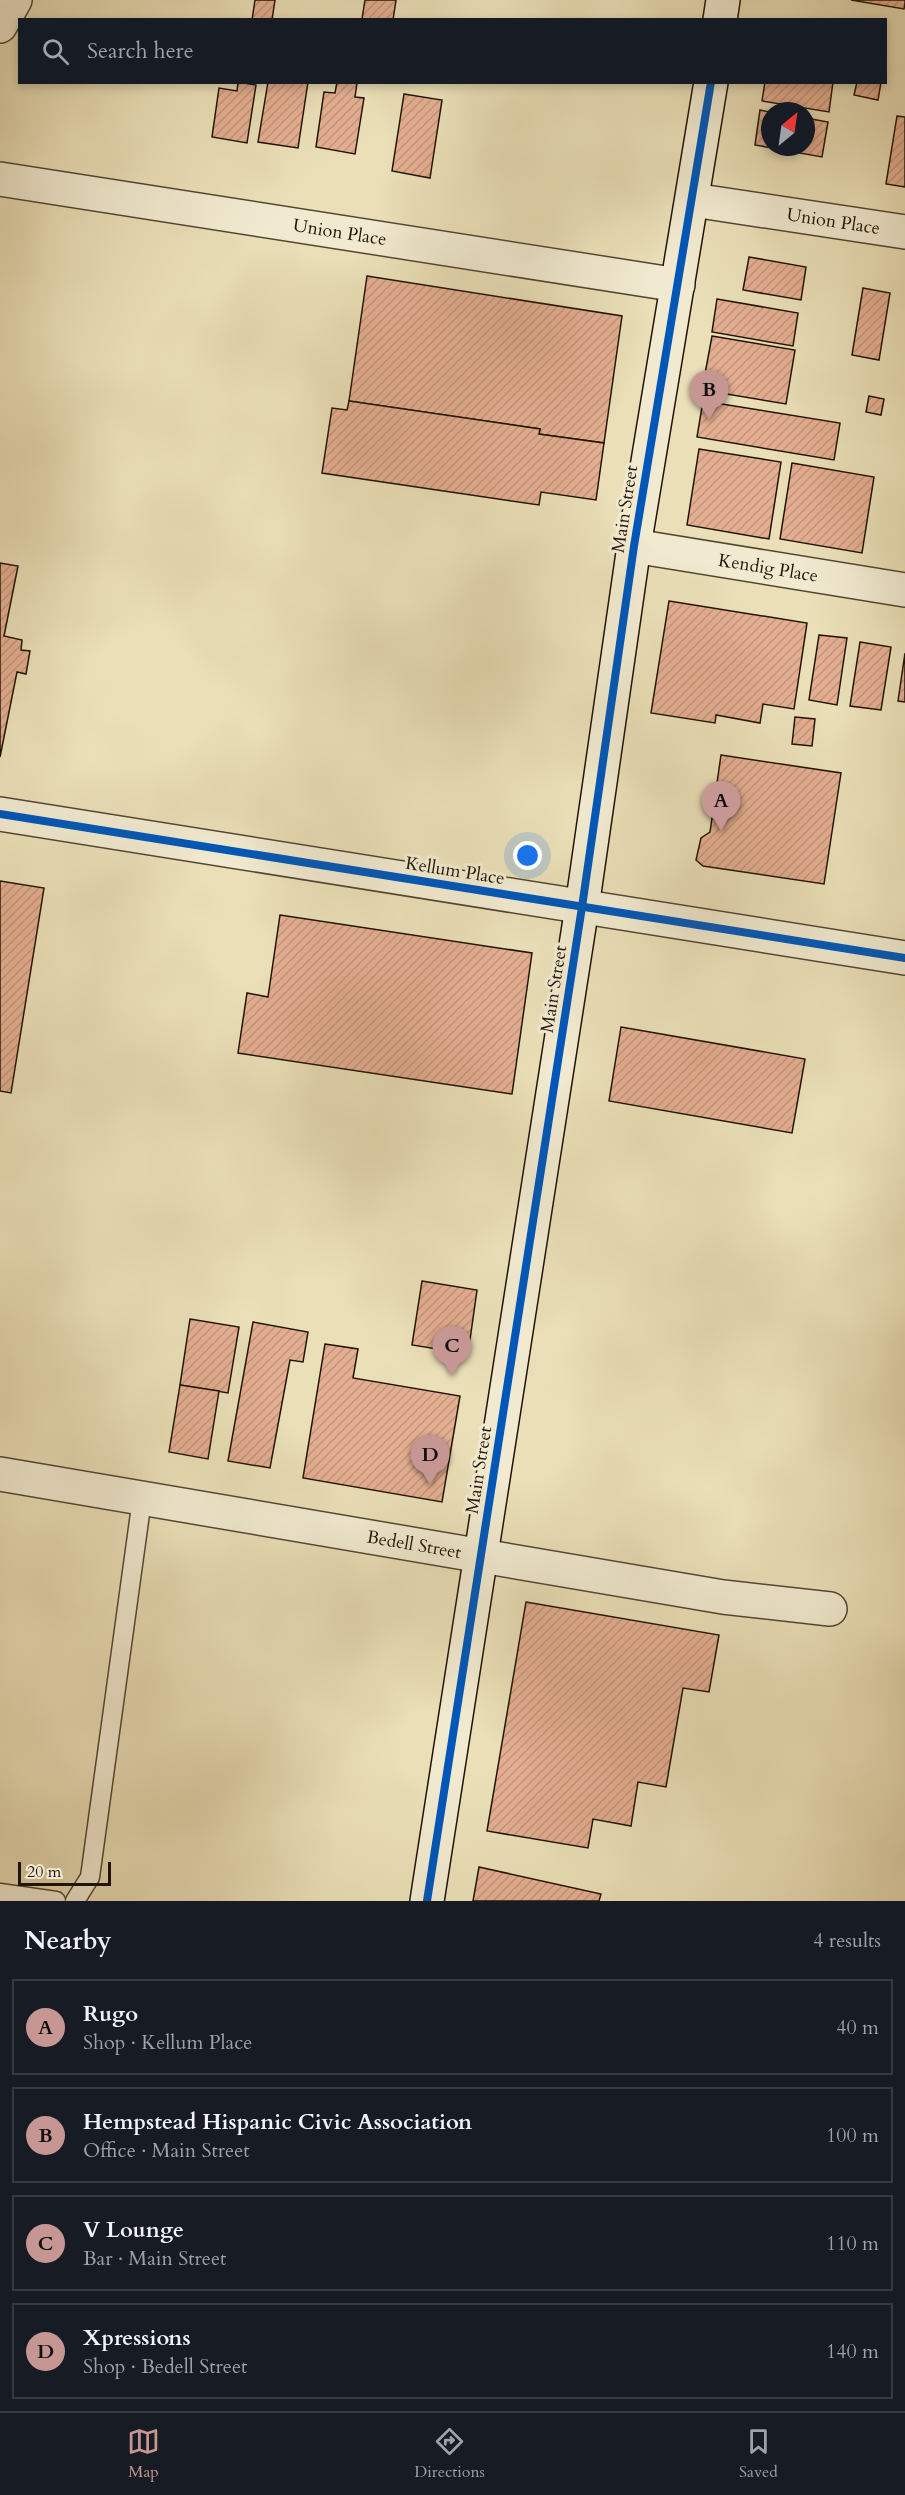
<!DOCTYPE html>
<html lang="en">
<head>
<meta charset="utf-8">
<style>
  :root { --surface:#171b24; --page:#20242c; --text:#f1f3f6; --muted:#9ea1a6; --line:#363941; --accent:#c59692 }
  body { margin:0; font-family:Cardo,serif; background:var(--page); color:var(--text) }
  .compass { position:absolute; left:761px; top:102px; width:54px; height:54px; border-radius:50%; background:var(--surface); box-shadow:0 3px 9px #0003; rotate:29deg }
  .scale { position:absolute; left:18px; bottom:15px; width:93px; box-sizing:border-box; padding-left:6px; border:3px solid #211406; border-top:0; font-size:16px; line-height:21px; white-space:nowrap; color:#211406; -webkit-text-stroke:4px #f1ead0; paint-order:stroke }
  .you { position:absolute; left:528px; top:856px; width:21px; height:21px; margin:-15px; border:4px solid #fff; border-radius:50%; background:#1a73e8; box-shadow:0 0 0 9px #1a73e833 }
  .badge { display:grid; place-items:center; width:39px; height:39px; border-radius:50%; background:var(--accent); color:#111; font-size:20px; font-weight:700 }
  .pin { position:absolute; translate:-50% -50px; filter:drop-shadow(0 2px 3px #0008) }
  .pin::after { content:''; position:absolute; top:32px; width:21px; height:18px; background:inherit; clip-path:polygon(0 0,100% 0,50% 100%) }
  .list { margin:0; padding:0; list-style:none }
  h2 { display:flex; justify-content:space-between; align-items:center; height:78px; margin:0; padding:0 24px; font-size:26px }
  h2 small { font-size:20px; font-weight:400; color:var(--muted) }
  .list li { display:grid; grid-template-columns:39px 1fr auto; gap:18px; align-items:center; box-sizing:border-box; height:96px; margin:0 12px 12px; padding:0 12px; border:2px solid var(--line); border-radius:0px }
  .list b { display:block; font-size:22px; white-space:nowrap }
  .list p { margin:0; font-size:20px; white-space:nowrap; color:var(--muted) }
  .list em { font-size:20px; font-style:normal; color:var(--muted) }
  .icon { flex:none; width:33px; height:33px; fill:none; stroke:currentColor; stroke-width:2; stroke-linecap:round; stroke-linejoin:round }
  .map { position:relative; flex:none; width:905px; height:1901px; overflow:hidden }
  .search { position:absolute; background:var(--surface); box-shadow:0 3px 9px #0003; left:18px; right:18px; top:18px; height:66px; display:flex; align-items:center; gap:15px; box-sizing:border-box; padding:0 21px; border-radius:0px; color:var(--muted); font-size:22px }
  .sheet { height:510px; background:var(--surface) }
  nav { display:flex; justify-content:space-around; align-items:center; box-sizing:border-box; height:84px; border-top:2px solid var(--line); background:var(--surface); font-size:16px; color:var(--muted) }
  nav a { display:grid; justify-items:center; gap:3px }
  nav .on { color:var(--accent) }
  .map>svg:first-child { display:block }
  .building { fill:url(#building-hatch); stroke:#211406; stroke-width:1.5 }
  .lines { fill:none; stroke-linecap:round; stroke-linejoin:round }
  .lane-casing { stroke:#534732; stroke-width:21 }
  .street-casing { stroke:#534732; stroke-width:36 }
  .secondary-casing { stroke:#211406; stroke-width:36 }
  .lane { stroke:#f1ead0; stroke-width:18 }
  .street { stroke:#f1ead0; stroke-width:33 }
  .secondary { stroke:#f1ead0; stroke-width:33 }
  .cycleway-casing { stroke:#f1ead0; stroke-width:11 }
  .cycleway { stroke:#0057b8; stroke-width:8 }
  .labels { text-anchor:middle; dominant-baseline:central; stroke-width:6; stroke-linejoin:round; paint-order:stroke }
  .street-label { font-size:18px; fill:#211406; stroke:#f1ead0 }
</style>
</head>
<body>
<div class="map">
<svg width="905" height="1901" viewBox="0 0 905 1901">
  <defs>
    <pattern id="building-hatch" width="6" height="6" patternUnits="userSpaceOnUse" patternTransform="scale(1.5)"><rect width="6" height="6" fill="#e4ae91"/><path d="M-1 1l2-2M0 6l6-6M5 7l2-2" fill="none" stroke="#c3957c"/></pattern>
  </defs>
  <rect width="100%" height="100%" fill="#eadfb7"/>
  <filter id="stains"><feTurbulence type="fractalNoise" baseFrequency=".00333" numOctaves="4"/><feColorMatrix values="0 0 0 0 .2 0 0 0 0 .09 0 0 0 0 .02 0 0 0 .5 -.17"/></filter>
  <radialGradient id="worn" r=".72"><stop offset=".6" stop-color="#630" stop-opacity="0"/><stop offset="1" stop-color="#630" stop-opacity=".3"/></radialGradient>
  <g class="building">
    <polygon points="255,0 275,0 272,20 252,20"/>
    <polygon points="365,0 396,0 393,20 362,19"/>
    <polygon points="851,0 905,0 905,3 904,9"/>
    <polygon points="238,82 256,85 247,143 212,137 219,88 237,91"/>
    <polygon points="268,82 308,82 298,148 258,142"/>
    <polygon points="337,82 357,83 355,97 364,98 355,154 316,147 324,92 335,93"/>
    <polygon points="765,82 833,82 829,112 762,101"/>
    <polygon points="857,82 881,82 878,100 854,95"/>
    <polygon points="404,94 442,100 430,178 392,171"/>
    <polygon points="760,110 770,112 770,147 806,147 806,118 828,122 822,157 755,145"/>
    <polygon points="897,116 905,117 905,187 886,184"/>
    <polygon points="749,257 806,267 801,300 743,290"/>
    <polygon points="367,276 622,316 604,443 539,434 540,429 349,401"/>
    <polygon points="863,288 890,293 879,360 852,355"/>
    <polygon points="717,299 798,313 793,346 712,332"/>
    <polygon points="712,336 795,350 786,404 702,390"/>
    <polygon points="869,396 884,399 881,415 866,412"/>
    <polygon points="349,401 540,429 539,434 604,443 596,500 541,492 539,505 322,473 332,408 347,410"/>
    <polygon points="703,401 840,423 834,460 697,437"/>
    <polygon points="699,449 781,462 769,539 687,525"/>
    <polygon points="792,463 874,477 862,553 780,539"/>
    <polygon points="0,563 18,566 4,636 22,640 21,650 30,651 26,674 17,672 0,757"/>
    <polygon points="669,601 807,623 794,709 763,704 760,723 716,715 715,723 651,713"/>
    <polygon points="819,635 847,638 837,705 809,700"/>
    <polygon points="860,642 891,647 881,710 850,706"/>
    <polygon points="905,653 905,702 898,701"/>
    <polygon points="795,717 815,719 812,746 792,744"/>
    <polygon points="721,755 841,773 824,884 703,866 696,860 701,838 710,832"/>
    <polygon points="0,881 44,888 11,1093 0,1091"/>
    <polygon points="280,915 532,953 512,1094 238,1053 247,993 268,997"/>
    <polygon points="621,1027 805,1059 792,1133 609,1101"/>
    <polygon points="422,1281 477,1290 468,1354 412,1345"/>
    <polygon points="190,1319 239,1327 228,1393 180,1385"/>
    <polygon points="253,1322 308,1332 303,1362 290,1360 270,1468 228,1461"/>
    <polygon points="325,1344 358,1349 353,1378 460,1396 442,1502 303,1478"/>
    <polygon points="180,1385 219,1391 208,1459 169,1452"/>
    <polygon points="526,1602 719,1635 709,1692 683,1688 666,1787 638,1782 631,1826 593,1819 588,1848 487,1831"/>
    <polygon points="479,1867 601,1894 599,1901 473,1901"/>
  </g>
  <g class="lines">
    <defs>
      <g id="lane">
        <polyline points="0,1893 56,1901"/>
        <polyline points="75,1901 90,1877 142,1499"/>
      </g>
      <g id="street">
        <polyline points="0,26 15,0"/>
        <path id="s1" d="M 0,179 L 678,285"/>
        <path id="s2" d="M 693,200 L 905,232"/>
        <path id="s3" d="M 634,546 L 905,590"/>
        <polyline points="0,814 905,958"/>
        <path id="s4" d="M 0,1474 L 723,1597 L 830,1609"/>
      </g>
      <g id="secondary">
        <polyline points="720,20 723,0"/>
        <polyline points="427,1901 582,907 634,546 711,82"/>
      </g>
    </defs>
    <use href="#lane" class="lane-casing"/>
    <use href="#street" class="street-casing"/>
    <use href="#secondary" class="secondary-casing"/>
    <use href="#lane" class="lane"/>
    <use href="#street" class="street"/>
    <use href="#secondary" class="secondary"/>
    <defs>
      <g id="cycleway">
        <polyline points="0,814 905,958"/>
        <polyline points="427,1901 582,907 634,546 711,82"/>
      </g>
    </defs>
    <use href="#cycleway" class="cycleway-casing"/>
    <use href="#cycleway" class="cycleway"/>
  </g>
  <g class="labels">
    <g class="street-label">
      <text stroke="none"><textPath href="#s2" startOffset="142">Union Place</textPath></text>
      <text stroke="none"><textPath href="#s1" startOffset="344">Union Place</textPath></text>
      <text transform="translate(625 509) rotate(-81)">Main Street</text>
      <text stroke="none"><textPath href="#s3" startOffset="136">Kendig Place</textPath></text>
      <text transform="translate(455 871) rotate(9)">Kellum Place</text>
      <text transform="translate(554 989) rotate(-81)">Main Street</text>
      <text transform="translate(479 1470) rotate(-81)">Main Street</text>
      <text stroke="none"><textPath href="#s4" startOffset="420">Bedell Street</textPath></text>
    </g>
  </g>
  <rect width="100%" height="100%" filter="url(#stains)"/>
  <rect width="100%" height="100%" fill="url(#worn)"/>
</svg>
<svg class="compass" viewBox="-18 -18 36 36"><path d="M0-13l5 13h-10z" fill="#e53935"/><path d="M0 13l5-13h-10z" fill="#9ea1a6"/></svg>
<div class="scale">20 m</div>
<div class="you"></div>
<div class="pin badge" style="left:721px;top:831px">A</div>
<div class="pin badge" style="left:709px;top:420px">B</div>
<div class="pin badge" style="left:452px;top:1376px">C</div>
<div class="pin badge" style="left:430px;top:1485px">D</div>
<div class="search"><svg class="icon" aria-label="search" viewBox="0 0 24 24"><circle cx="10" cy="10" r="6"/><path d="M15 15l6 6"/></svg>Search here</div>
</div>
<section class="sheet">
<h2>Nearby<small>4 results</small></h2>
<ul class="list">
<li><span class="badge">A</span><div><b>Rugo</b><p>Shop · Kellum Place</p></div><em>40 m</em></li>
<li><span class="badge">B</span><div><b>Hempstead Hispanic Civic Association</b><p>Office · Main Street</p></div><em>100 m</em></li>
<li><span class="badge">C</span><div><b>V Lounge</b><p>Bar · Main Street</p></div><em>110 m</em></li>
<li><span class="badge">D</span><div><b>Xpressions</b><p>Shop · Bedell Street</p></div><em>140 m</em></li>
</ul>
</section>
<nav>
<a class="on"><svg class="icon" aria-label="map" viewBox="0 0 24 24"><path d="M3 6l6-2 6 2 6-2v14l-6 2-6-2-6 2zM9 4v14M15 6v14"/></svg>Map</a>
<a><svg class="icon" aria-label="directions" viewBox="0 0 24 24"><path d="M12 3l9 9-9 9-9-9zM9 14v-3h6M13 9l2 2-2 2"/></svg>Directions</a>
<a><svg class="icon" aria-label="saved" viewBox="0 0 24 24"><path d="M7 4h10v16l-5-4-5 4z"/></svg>Saved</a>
</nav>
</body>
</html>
